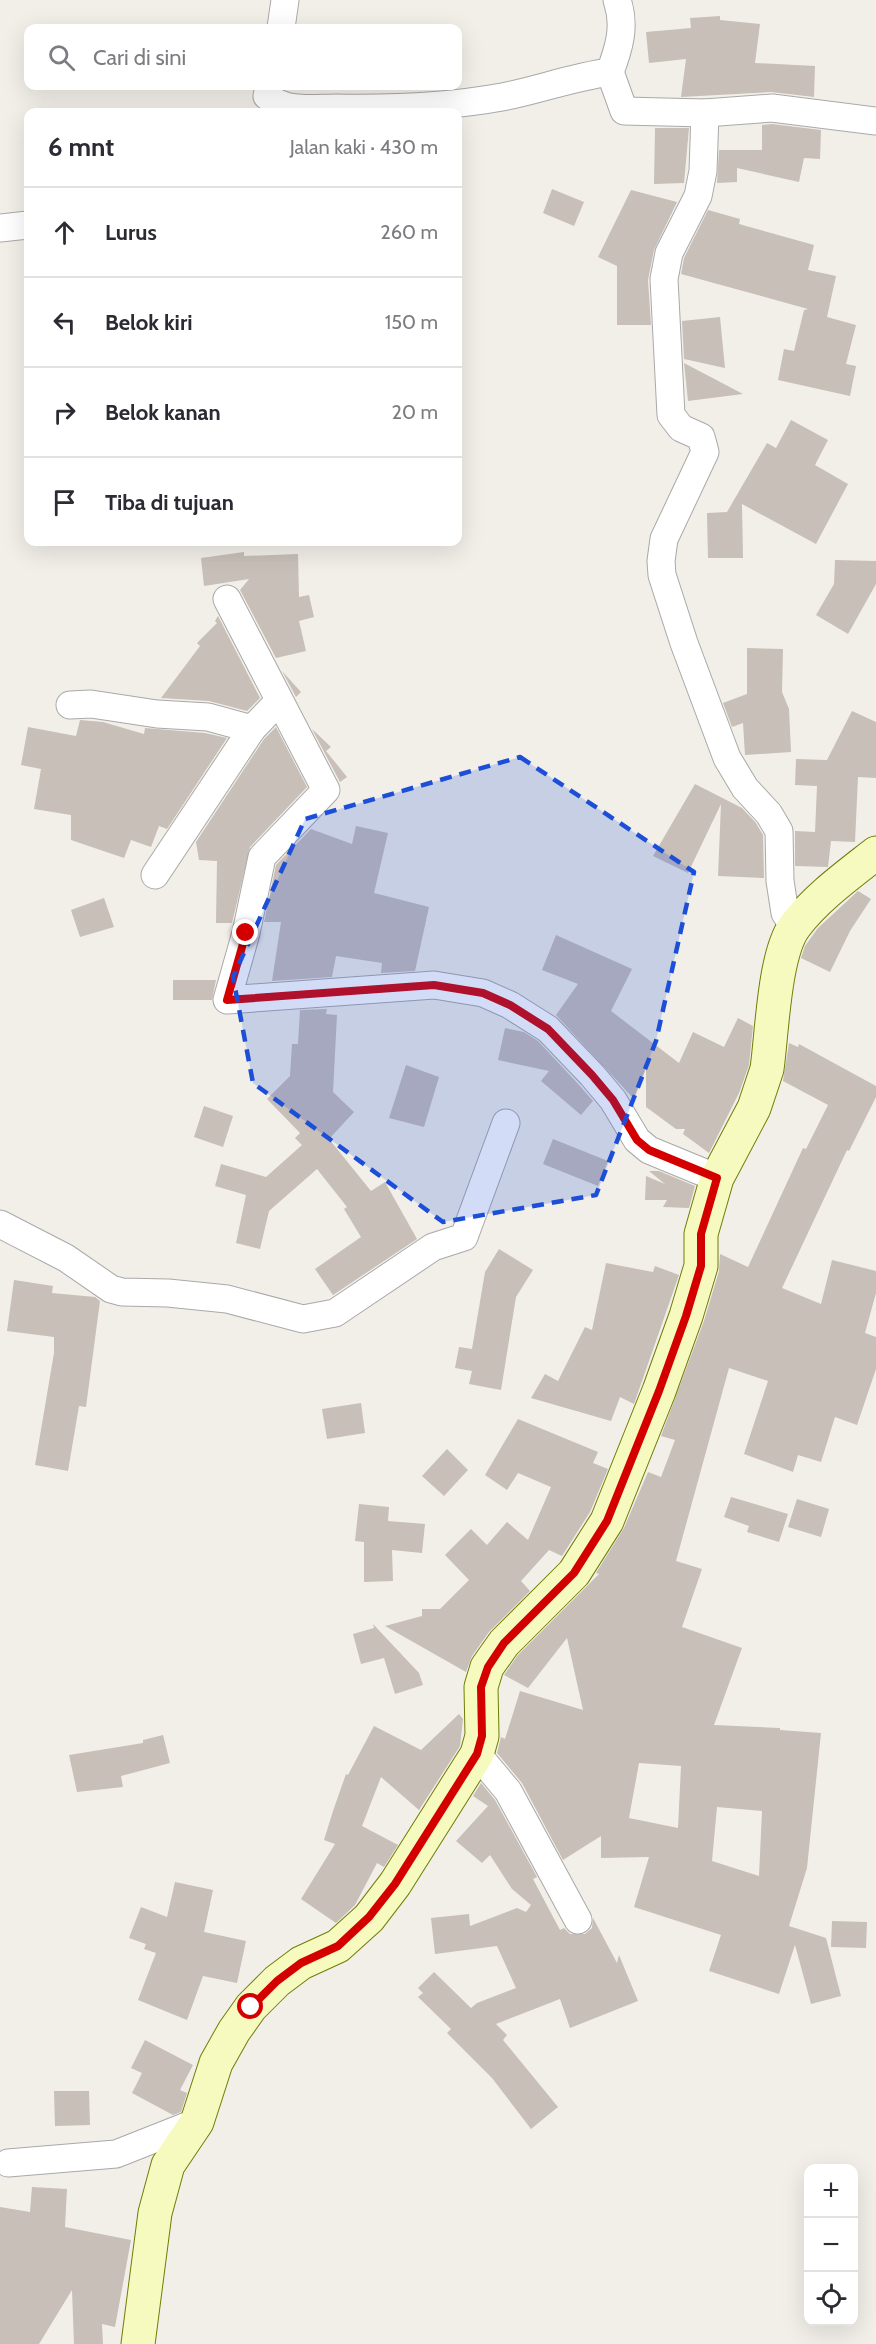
<!DOCTYPE html>
<html lang="id">
<head>
<meta charset="utf-8">
<style>
  :root { --surface:#fff; --page:#f2f2f3; --text:#2b2b33; --muted:#7c7c81; --line:#e1e1e2 }
  body { margin:0; font-family:Cabin,sans-serif; background:var(--page); color:var(--text) }
  .controls { position:absolute; right:18px; bottom:18px; display:grid; overflow:hidden; border-radius:12px; box-shadow:0 6px 24px #0002 }
  .controls button { width:54px; height:54px; display:grid; place-items:center; padding:0; border:0; border-bottom:2px solid var(--line); background:var(--surface); color:var(--text); font:30px sans-serif }
  .stop { position:absolute; width:18px; height:18px; margin:-14px; border:4px solid #d40000; border-radius:50%; background:#fff }
  .stop.end { background:#d40000; border-color:#fff; box-shadow:0 2px 6px #0008 }
  .list { margin:0; padding:0; list-style:none }
  h2 { display:flex; justify-content:space-between; align-items:center; height:78px; margin:0; padding:0 24px; font-size:26px }
  h2 small { font-size:20px; font-weight:400; color:var(--muted) }
  .list li { display:grid; grid-template-columns:39px 1fr auto; gap:18px; align-items:center; box-sizing:border-box; height:90px; padding:0 24px; border-top:2px solid var(--line) }
  .list b { display:block; font-size:22px; white-space:nowrap }
  .list em { font-size:20px; font-style:normal; color:var(--muted) }
  .icon { flex:none; width:33px; height:33px; fill:none; stroke:currentColor; stroke-width:2; stroke-linecap:round; stroke-linejoin:round }
  .map { position:relative; flex:none; width:876px; height:2344px; overflow:hidden }
  .search { position:absolute; background:var(--surface); box-shadow:0 6px 24px #0002; left:24px; top:24px; width:438px; height:66px; display:flex; align-items:center; gap:15px; box-sizing:border-box; padding:0 21px; border-radius:12px; color:var(--muted); font-size:22px }
  .panel { position:absolute; background:var(--surface); box-shadow:0 6px 24px #0002; left:24px; top:108px; width:438px; height:438px; border-radius:12px }
  .map>svg:first-child { display:block }
  .building { fill:#c7bfb8; fill-rule:evenodd }
  .lines { fill:none; stroke-linecap:round; stroke-linejoin:round }
  .street-casing { stroke:#a9a9a9; stroke-width:29 }
  .secondary-casing { stroke:#707d05; stroke-width:35 }
  .street { stroke:#fff; stroke-width:27 }
  .secondary { stroke:#f7fabf; stroke-width:33 }
  .route { stroke:#d40000; stroke-width:8 }
  .marked { fill:#1d4ed8; fill-opacity:0.2; stroke:#1d4ed8; stroke-width:4.5; stroke-dasharray:12 8; stroke-linejoin:round }
</style>
</head>
<body>
<div class="map">
<svg width="876" height="2344" viewBox="0 0 876 2344">
  <rect width="100%" height="100%" fill="#f2efe9"/>
  <g class="building">
    <polygon points="720,16 720,20 760,24 755,63 815,66 814,97 771,92 681,97 686,59 649,63 646,32 691,28 690,18"/>
    <polygon points="772,124 821,130 820,159 804,158 799,182 737,168 737,182 717,183 719,150 762,150 762,125"/>
    <polygon points="655,128 689,128 684,183 654,184"/>
    <polygon points="552,189 584,202 574,226 543,213"/>
    <polygon points="631,190 677,202 654,250 648,280 651,325 617,325 617,266 598,257"/>
    <polygon points="708,210 740,219 739,224 814,245 808,270 836,276 827,317 856,325 846,364 856,366 850,396 778,380 784,349 794,351 804,310 808,309 681,274 684,258"/>
    <polygon points="720,317 725,368 684,359 682,321"/>
    <polygon points="684,363 743,394 688,401"/>
    <polygon points="791,420 828,440 815,465 848,484 816,544 742,504 743,558 708,558 707,513 727,512 767,443 776,448"/>
    <polygon points="244,552 244,556 298,554 299,597 309,595 314,617 299,621 306,651 276,658 240,590 249,579 204,586 201,558"/>
    <polygon points="835,560 876,561 876,584 848,634 816,615 834,584"/>
    <polygon points="218,616 260,698 247,711 209,701 161,698 200,646 197,643 217,623 215,621"/>
    <polygon points="747,648 783,649 782,692 789,709 791,752 745,755 743,723 732,727 723,703 747,694"/>
    <polygon points="282,671 301,692 296,697"/>
    <polygon points="852,711 876,722 876,778 858,777 855,842 831,841 828,867 795,866 795,831 815,832 817,786 795,785 796,759 827,760"/>
    <polygon points="80,720 103,722 144,734 145,728 205,733 227,738 167,829 159,826 151,847 131,840 124,858 71,840 71,815 34,809 41,769 21,765 28,727 76,736"/>
    <polygon points="276,727 307,787 250,847 232,923 216,923 217,861 199,860 196,842 264,739"/>
    <polygon points="312,729 331,747 326,751 347,777 340,782"/>
    <polygon points="695,784 742,808 756,823 763,835 764,878 718,876 721,804 688,873 653,856"/>
    <polygon points="356,826 388,833 374,893 429,907 415,971 381,973 382,963 336,956 332,977 272,981 281,922 264,922 276,865 311,829 352,844"/>
    <polygon points="858,891 871,899 850,931 830,972 801,958 805,946 818,928"/>
    <polygon points="104,898 114,927 80,937 71,910"/>
    <polygon points="556,935 632,969 611,1011 679,1063 693,1032 724,1047 738,1018 753,1026 749,1065 739,1093 709,1153 683,1134 685,1129 676,1129 646,1107 646,1069 634,1099 556,1015 578,984 542,970"/>
    <polygon points="173,980 216,980 212,1000 173,1000"/>
    <polygon points="327,1009 326,1014 337,1015 333,1092 354,1112 329,1139 371,1191 385,1182 417,1239 333,1295 315,1269 361,1237 344,1209 347,1207 317,1169 269,1211 260,1249 236,1243 246,1195 215,1186 221,1164 266,1177 302,1145 295,1138 300,1133 267,1099 290,1076 292,1044 298,1044 300,1010"/>
    <polygon points="505,1028 524,1032 538,1041 580,1086 593,1101 581,1115 541,1081 549,1071 498,1060"/>
    <path d="M 789,1043 L 798,1047 L 799,1044 L 876,1086 L 876,1097 L 849,1151 L 847,1150 L 782,1288 L 821,1304 L 832,1260 L 876,1271 L 876,1293 L 865,1333 L 876,1337 L 876,1369 L 857,1425 L 835,1417 L 821,1462 L 798,1455 L 793,1472 L 744,1454 L 768,1381 L 729,1368 L 676,1561 L 702,1569 L 682,1627 L 742,1648 L 714,1725 L 780,1728 L 780,1730 L 821,1733 L 807,1868 L 789,1926 L 826,1938 L 841,1996 L 811,2004 L 795,1945 L 779,1994 L 709,1971 L 721,1935 L 634,1907 L 649,1857 L 601,1858 L 601,1836 L 563,1860 L 522,1783 L 497,1753 L 501,1737 L 505,1739 L 520,1691 L 583,1710 L 567,1638 L 528,1688 L 504,1675 L 518,1655 L 599,1574 L 596,1573 L 624,1528 L 648,1472 L 661,1477 L 675,1440 L 661,1436 L 704,1321 L 719,1271 L 720,1254 L 748,1267 L 803,1148 L 806,1149 L 828,1105 L 783,1081 ZM 639,1763 L 681,1766 L 678,1828 L 629,1818 ZM 717,1807 L 762,1811 L 759,1876 L 712,1861 Z"/>
    <polygon points="406,1065 439,1077 424,1127 389,1118"/>
    <polygon points="204,1106 233,1116 223,1147 194,1137"/>
    <polygon points="553,1139 608,1161 598,1186 543,1164"/>
    <polygon points="649,1171 659,1171 695,1186 689,1208 663,1207 667,1200 645,1200 646,1176 665,1184"/>
    <polygon points="499,1249 533,1270 516,1297 501,1390 469,1384 472,1371 455,1368 459,1347 472,1349 485,1272"/>
    <polygon points="606,1263 653,1272 655,1266 679,1275 634,1404 620,1397 611,1421 531,1398 545,1374 558,1381 585,1327 592,1330"/>
    <polygon points="14,1280 53,1286 52,1293 95,1297 100,1301 86,1407 79,1406 68,1471 35,1465 54,1353 54,1337 7,1331"/>
    <polygon points="361,1403 365,1433 327,1439 322,1409"/>
    <polygon points="518,1419 598,1452 593,1463 608,1469 590,1512 562,1556 549,1550 521,1581 530,1591 489,1632 472,1656 466,1672 385,1626 422,1616 422,1609 440,1609 469,1580 445,1555 471,1529 487,1545 507,1522 528,1540 551,1487 518,1473 507,1490 485,1475"/>
    <polygon points="447,1449 468,1470 444,1496 422,1476"/>
    <polygon points="731,1497 788,1514 779,1542 747,1532 749,1526 724,1517"/>
    <polygon points="797,1499 829,1509 821,1537 788,1527"/>
    <polygon points="359,1504 389,1507 388,1521 425,1524 422,1553 392,1550 393,1581 364,1582 364,1542 355,1541"/>
    <polygon points="373,1624 419,1673 423,1685 395,1694 384,1658 361,1664 353,1634 374,1628"/>
    <polygon points="459,1714 463,1719 460,1746 419,1810 381,1777 362,1826 398,1845 384,1867 377,1863 355,1905 336,1923 301,1899 335,1844 324,1840 333,1811 346,1774 348,1775 374,1726 421,1750"/>
    <polygon points="163,1735 170,1763 121,1776 123,1787 77,1792 69,1755 143,1743 143,1740"/>
    <polygon points="481,1783 495,1800 537,1877 533,1879 560,1930 564,1928 570,1934 585,1934 592,1928 593,1918 617,1963 619,1955 638,2001 570,2028 560,1999 496,2024 507,2035 503,2040 558,2107 531,2129 492,2078 447,2033 451,2029 418,1997 423,1993 418,1988 434,1972 471,2008 477,2003 516,1988 497,1946 435,1954 431,1918 469,1914 470,1926 517,1908 526,1912 531,1905 512,1889 490,1855 482,1863 456,1841 488,1806 473,1796"/>
    <polygon points="175,1882 213,1890 204,1932 246,1941 237,1983 203,1976 187,2020 138,2000 156,1953 144,1949 146,1944 129,1938 141,1907 167,1917"/>
    <polygon points="832,1921 867,1922 866,1948 831,1947"/>
    <polygon points="145,2040 193,2065 180,2090 187,2093 181,2112 173,2115 132,2093 142,2073 131,2068"/>
    <polygon points="54,2091 89,2091 90,2125 55,2126"/>
    <polygon points="32,2187 67,2189 65,2227 131,2240 115,2327 102,2324 103,2344 74,2344 72,2290 39,2344 0,2344 0,2207 30,2212"/>
  </g>
  <g class="lines">
    <defs>
      <g id="street">
        <polyline points="281,28 285,0"/>
        <path d="M 610,72 C 619,48 626,26 617,0"/>
        <path d="M 269,86 L 267,96 C 286,113 313,108 337,108 C 393,109 447,107 502,97 C 539,90 572,77 610,72 L 624,111 L 705,113 L 772,108 L 876,121"/>
        <polyline points="705,113 703,171 698,196 669,253 664,279 671,415 681,428 701,437 705,452 664,539 661,561 662,575 684,643 727,758 745,788 769,814 779,831 780,881 785,913 794,927"/>
        <polyline points="0,228 28,225"/>
        <polyline points="227,599 326,790 262,857 246,933 227,1000 434,985 483,993 510,1005 548,1029 592,1075 613,1100 637,1140 649,1150 717,1178"/>
        <polyline points="70,705 91,704 157,714 208,717 252,729"/>
        <polyline points="155,875 252,729 279,701"/>
        <polyline points="0,1224 66,1258 111,1289 122,1292 168,1293 227,1299 303,1319 335,1313 433,1247 464,1237 506,1123"/>
        <polyline points="477,1754 508,1791 578,1920"/>
        <polyline points="8,2163 116,2154 197,2122"/>
      </g>
      <path id="secondary" d="M 138,2344 L 155,2213 L 168,2165 L 197,2122 L 216,2063 L 234,2031 L 251,2007 L 277,1981 L 301,1963 L 338,1946 L 369,1918 L 395,1884 L 477,1754 L 482,1736 L 481,1687 L 487,1667 L 504,1643 L 574,1573 L 607,1521 L 659,1391 L 686,1316 L 701,1266 L 701,1234 L 717,1178 L 754,1108 L 767,1069 C 772,1034 774,954 795,926 C 816,898 848,875 876,853"/>
    </defs>
    <use href="#street" class="street-casing"/>
    <use href="#secondary" class="secondary-casing"/>
    <use href="#street" class="street"/>
    <use href="#secondary" class="secondary"/>
  </g>
  <g class="lines">
    <polyline class="route" points="246,933 227,1000 434,985 483,993 510,1005 548,1029 592,1075 613,1100 637,1140 649,1150 717,1178 701,1234 701,1266 686,1316 659,1391 607,1521 574,1573 504,1643 488,1667 481,1687 482,1736 477,1754 395,1884 369,1917 338,1946 301,1963 277,1981 251,2007"/>
  </g>
  <path class="marked" d="M 520,757 L 694,872 L 656,1041 L 596,1195 L 443,1222 L 253,1083 L 233,977 L 305,819 Z"/>
</svg>
<div class="controls">
<button>+</button>
<button>−</button>
<button><svg class="icon" aria-label="locate" viewBox="0 0 24 24"><circle cx="12" cy="12" r="6"/><path d="M12 2v4M12 18v4M2 12h4M18 12h4"/></svg></button>
</div>
<div class="stop" style="left:251px;top:2007px"></div>
<div class="stop end" style="left:246px;top:933px"></div>
<div class="search"><svg class="icon" aria-label="search" viewBox="0 0 24 24"><circle cx="10" cy="10" r="6"/><path d="M15 15l6 6"/></svg>Cari di sini</div>
<section class="panel">
<h2>6 mnt<small>Jalan kaki · 430 m</small></h2>
<ul class="list">
<li><svg class="icon" aria-label="ahead" viewBox="0 0 24 24"><path d="M12 20V5M6 11l6-6 6 6"/></svg><div><b>Lurus</b></div><em>260 m</em></li>
<li><svg class="icon" aria-label="left" viewBox="0 0 24 24"><path d="M17 20v-9H6M10 6l-5 5 5 5"/></svg><div><b>Belok kiri</b></div><em>150 m</em></li>
<li><svg class="icon" aria-label="right" viewBox="0 0 24 24"><path d="M7 20v-9h11M14 6l5 5-5 5"/></svg><div><b>Belok kanan</b></div><em>20 m</em></li>
<li><svg class="icon" aria-label="arrive" viewBox="0 0 24 24"><path d="M6 21V4h12l-3 4 3 4H6"/></svg><div><b>Tiba di tujuan</b></div></li>
</ul>
</section>
</div>
</body>
</html>
